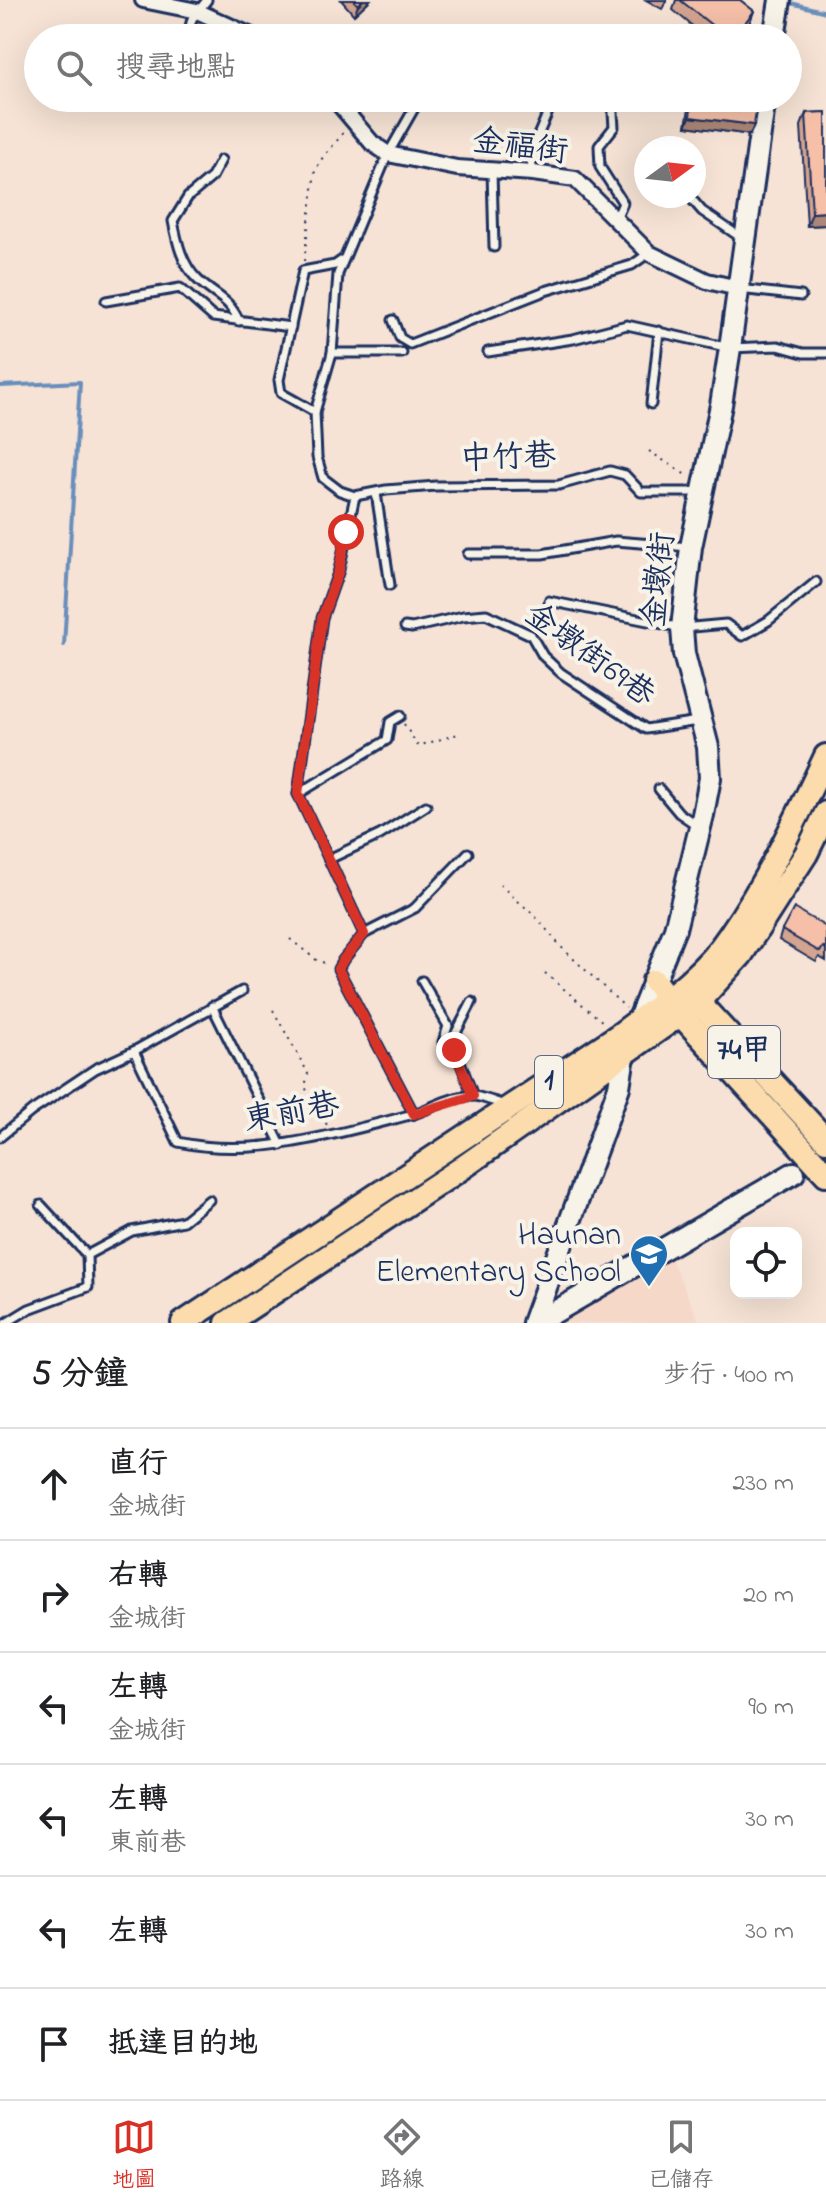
<!DOCTYPE html>
<html lang="zh-TW">
<head>
<meta charset="utf-8">
<style>
  :root { --surface:#fff; --page:#f2f2f2; --text:#202124; --muted:#757577; --line:#e0e0e0; --accent:#d93025 }
  body { margin:0; font-family:"Indie Flower","LXGW WenKai TC",sans-serif; background:var(--page); color:var(--text) }
  .controls { position:absolute; right:24px; bottom:24px; display:grid; overflow:hidden; border-radius:16px; box-shadow:0 8px 32px #0002 }
  .controls button { width:72px; height:72px; display:grid; place-items:center; padding:0; border:0; border-bottom:2px solid var(--line); background:var(--surface); color:var(--text); font:40px sans-serif }
  .compass { position:absolute; left:634px; top:136px; width:72px; height:72px; border-radius:50%; background:var(--surface); box-shadow:0 8px 32px #0002; rotate:75deg }
  .stop { position:absolute; width:24px; height:24px; margin:-18px; border:6px solid #d93025; border-radius:50%; background:#fff }
  .stop.end { background:#d93025; border-color:#fff; box-shadow:0 2px 8px #0008 }
  .list { margin:0; padding:0; list-style:none }
  h2 { display:flex; justify-content:space-between; align-items:center; height:104px; margin:0; padding:0 32px; font-size:34px }
  h2 small { font-size:26px; font-weight:400; color:var(--muted) }
  .list li { display:grid; grid-template-columns:52px 1fr auto; gap:24px; align-items:center; box-sizing:border-box; height:112px; padding:0 32px; border-top:2px solid var(--line) }
  .list b { display:block; font-size:30px; white-space:nowrap }
  .list p { margin:0; font-size:26px; white-space:nowrap; color:var(--muted) }
  .list em { font-size:26px; font-style:normal; color:var(--muted) }
  .icon { flex:none; width:44px; height:44px; fill:none; stroke:currentColor; stroke-width:2; stroke-linecap:round; stroke-linejoin:round }
  .map { position:relative; flex:none; width:826px; height:1323px; overflow:hidden }
  .search { position:absolute; background:var(--surface); box-shadow:0 8px 32px #0002; left:24px; right:24px; top:24px; height:88px; display:flex; align-items:center; gap:20px; box-sizing:border-box; padding:0 28px; border-radius:44px; color:var(--muted); font-size:30px }
  .sheet { height:776px; background:var(--surface) }
  nav { display:flex; justify-content:space-around; align-items:center; box-sizing:border-box; height:112px; border-top:2px solid var(--line); background:var(--surface); font-size:22px; color:var(--muted) }
  nav a { display:grid; justify-items:center; gap:4px }
  nav .on { color:var(--accent) }
  .map>svg:first-child { display:block }
  .built { fill:#f6d8c8 }
  .lines { fill:none; stroke-linecap:round; stroke-linejoin:round }
  .stream { stroke:#698ebb; stroke-width:4 }
  .lane-casing { stroke:#1b2f5e; stroke-width:13 }
  .street-casing { stroke:#1b2f5e; stroke-width:20 }
  .secondary-casing { stroke:#1b2f5e; stroke-width:26 }
  .primary-casing { stroke:#1b2f5e; stroke-width:28 }
  .path { stroke:#1b2f5e; stroke-width:2; stroke-dasharray:2 6; stroke-linecap:butt }
  .lane { stroke:#f7f3e8; stroke-width:7 }
  .street { stroke:#f7f3e8; stroke-width:14 }
  .secondary { stroke:#f7f3e8; stroke-width:20 }
  .primary { stroke:#fcdcac; stroke-width:22 }
  .wall { fill:#d3a490; stroke:#1b2f5e; stroke-width:2 }
  .shaded-wall { fill:#ac8676; stroke:#1b2f5e; stroke-width:2 }
  .building { fill:#f5bfa8; stroke:#1b2f5e; stroke-width:2 }
  .route { stroke:#d93025; stroke-width:10 }
  .labels { text-anchor:middle; dominant-baseline:central; stroke-width:8; stroke-linejoin:round; paint-order:stroke }
  .shield { fill:#f7f3e8; stroke:#5d6a87; stroke-width:2 }
  .shield-label { font-size:30px; font-weight:bold; fill:#1b2f5e }
  .street-label { font-size:32px; fill:#1b2f5e; stroke:#f7f3e8 }
  .poi-label { font-size:32px; fill:#1b2f5e; stroke:#f7f3e8; text-anchor:end }
</style>
</head>
<body>
<div class="map">
<svg width="826" height="1323" viewBox="0 0 826 1323">
  <rect width="100%" height="100%" fill="#f6e3d5"/>
  <filter id="ink" filterUnits="userSpaceOnUse"><feTurbulence type="fractalNoise" baseFrequency=".0125" numOctaves="2"/><feDisplacementMap in="SourceGraphic" scale="16" xChannelSelector="R" yChannelSelector="G"/><feConvolveMatrix kernelMatrix="1 2 1 2 8 2 1 2 1" color-interpolation-filters="sRGB"/></filter>
  <g filter="url(#ink)">
    <polygon class="built" points="670,1256 700,1323 556,1323 556,1320"/>
    <g class="lines">
      <g class="stream">
        <polyline points="787,2 826,12"/>
        <polyline points="0,386 80,382 64,645"/>
      </g>
      <defs>
        <g id="lane">
          <polyline points="187,38 192,19 207,0"/>
          <polyline points="612,98 614,127 599,146 600,167 623,203 616,219"/>
          <path d="M 221,160 L 212,177 L 188,197 L 173,221 C 177,242 182,265 198,280 C 216,297 228,297 239,321"/>
          <polyline points="492,171 494,247"/>
          <polyline points="533,173 530,154 554,98"/>
          <polyline points="689,196 702,211 743,239"/>
          <polyline points="739,289 801,296"/>
          <polyline points="106,301 180,288 213,317 291,327"/>
          <polyline points="393,320 400,338 410,344 545,291 632,265 649,253"/>
          <polyline points="488,352 573,339 627,325 730,348 778,346 803,353 826,353"/>
          <polyline points="332,353 402,353"/>
          <polyline points="651,404 659,331"/>
          <polyline points="315,412 281,393 279,380 303,271 335,265 342,260"/>
          <polyline points="376,493 390,585"/>
          <polyline points="355,496 386,490 436,486 559,485 610,471 625,475 641,492 700,492"/>
          <polyline points="468,554 542,554 616,541 689,547"/>
          <polyline points="549,601 682,628 726,624 742,636 768,621 816,582"/>
          <polyline points="405,627 412,628 463,616 486,614 531,635 543,656 561,673 646,729 698,721"/>
          <polyline points="659,789 679,813 698,826"/>
          <polyline points="298,794 387,740 390,722 400,716"/>
          <polyline points="329,859 380,835 426,806"/>
          <polyline points="364,934 415,908 468,853"/>
          <polyline points="422,981 448,1026 443,1042 458,1056 473,1096"/>
          <polyline points="212,1006 281,1145"/>
          <polyline points="449,1046 472,1002"/>
          <path d="M 134,1051 L 178,1142 C 254,1159 337,1134 410,1115 C 429,1110 455,1093 475,1096 C 485,1098 495,1102 505,1105"/>
          <polyline points="414,1114 338,969 343,960 364,934 298,794 322,618 339,570 355,496 340,491 323,478 317,457 315,412 332,353 338,274 388,154 420,98"/>
          <polyline points="0,1137 32,1111 95,1069 134,1051 242,991"/>
          <polyline points="87,1255 132,1231 183,1221 209,1200"/>
          <polyline points="6,1323 29,1309 88,1287 87,1255 41,1205"/>
        </g>
        <g id="street">
          <polyline points="143,0 197,11 256,38"/>
          <polyline points="334,98 372,143 388,154 457,168 533,173 575,179 649,253 707,281 738,288"/>
        </g>
        <g id="secondary">
          <polyline points="774,38 780,0"/>
          <polyline points="533,1323 619,1087 624,1056 675,929 703,815 710,778 708,747 684,654 682,628 691,547 721,405 730,348 765,98"/>
          <polyline points="536,1323 794,1173"/>
        </g>
        <g id="primary">
          <polyline points="654,981 681,1015 826,1174"/>
          <polyline points="688,991 826,1140"/>
          <path d="M 183,1323 L 619,1035 C 657,1006 702,977 729,936 C 768,880 797,817 826,756"/>
          <polyline points="227,1323 462,1168 698,1002 741,955 806,854 826,813"/>
        </g>
      </defs>
      <use href="#lane" class="lane-casing"/>
      <use href="#street" class="street-casing"/>
      <use href="#secondary" class="secondary-casing"/>
      <use href="#primary" class="primary-casing"/>
      <g class="path">
        <polyline points="304,261 315,172 320,161 345,131"/>
        <polyline points="649,451 689,477"/>
        <polyline points="404,724 418,746 458,734"/>
        <polyline points="500,885 535,916 563,949 626,1008"/>
        <polyline points="290,939 319,962 329,963"/>
        <polyline points="545,973 604,1023"/>
        <polyline points="273,1010 308,1073 305,1087 327,1125"/>
      </g>
      <use href="#lane" class="lane"/>
      <use href="#street" class="street"/>
      <use href="#secondary" class="secondary"/>
      <use href="#primary" class="primary"/>
    </g>
    <g class="wall">
      <polygon points="341,0 370,0 354,15"/>
      <polygon points="646,0 667,0 662,9"/>
      <polygon points="676,0 740,0 754,11 749,24 739,38 707,38 673,10"/>
      <polygon points="672,98 728,98 727,101 750,135 686,126 690,103 671,100"/>
      <polygon points="826,112 826,225 807,226 801,126 806,113"/>
      <polygon points="826,927 826,961 819,957 816,962 779,940 782,930"/>
    </g>
    <g class="shaded-wall">
      <polygon points="363,0 370,0 354,15 358,5"/>
      <polygon points="754,11 749,24 739,38 733,38"/>
      <polygon points="690,117 754,125 750,135 686,126"/>
      <polygon points="826,212 826,225 807,226 812,213"/>
    </g>
    <g class="building">
      <polygon points="353,0 363,0 358,5"/>
      <polygon points="680,0 740,0 754,11 733,38 728,38"/>
      <polygon points="692,98 704,98 757,105 754,125 690,117"/>
      <polygon points="826,112 826,212 812,213 806,113"/>
      <polygon points="794,908 826,927 826,949 823,947 820,952 782,930"/>
    </g>
  </g>
  <g class="lines" filter="url(#ink)">
    <polyline class="route" points="346,532 339,570 322,618 298,794 364,934 343,960 338,969 414,1114 473,1096 454,1050"/>
  </g>
  <defs>
    <symbol id="school-pin" viewBox="-11 -11 22 30"><path d="M0 17L-7.5 6A9.5 9.5 0 1 1 7.5 6Z" fill="#1f6fb2" stroke="#f7f3e8"/><path d="M0-5L7-2L0 1L-7-2ZM-4 1L0 2.5L4 1V4Q0 6-4 4Z" fill="#fff"/></symbol>
  </defs>
  <g fill-rule="evenodd">
    <use href="#school-pin" x="627" y="1232" width="44" height="60"/>
  </g>
  <g class="labels">
    <g class="shield">
      <rect x="708" y="1026" width="72" height="52" rx="6"/>
      <rect x="535" y="1056" width="28" height="52" rx="6"/>
    </g>
    <g class="shield-label">
      <text x="744" y="1052">74甲</text>
      <text x="549" y="1082">1</text>
    </g>
    <g class="street-label">
      <text transform="translate(520 148) rotate(7)">金福街</text>
      <text transform="translate(508 459) rotate(-2)">中竹巷</text>
      <text transform="translate(660 580) rotate(-84)">金墩街</text>
      <text transform="translate(589 656) rotate(36)">金墩街69巷</text>
      <text transform="translate(292 1114) rotate(-10)">東前巷</text>
    </g>
    <g class="poi-label">
      <text x="621" y="1236">Haunan<tspan x="621" dy="37">Elementary School</tspan></text>
    </g>
  </g>
</svg>
<div class="controls">
<button><svg class="icon" aria-label="locate" viewBox="0 0 24 24"><circle cx="12" cy="12" r="6"/><path d="M12 2v4M12 18v4M2 12h4M18 12h4"/></svg></button>
</div>
<svg class="compass" viewBox="-18 -18 36 36"><path d="M0-13l5 13h-10z" fill="#e53935"/><path d="M0 13l5-13h-10z" fill="#757577"/></svg>
<div class="stop" style="left:346px;top:532px"></div>
<div class="stop end" style="left:454px;top:1050px"></div>
<div class="search"><svg class="icon" aria-label="search" viewBox="0 0 24 24"><circle cx="10" cy="10" r="6"/><path d="M15 15l6 6"/></svg>搜尋地點</div>
</div>
<section class="sheet">
<h2>5 分鐘<small>步行 · 400 m</small></h2>
<ul class="list">
<li><svg class="icon" aria-label="ahead" viewBox="0 0 24 24"><path d="M12 20V5M6 11l6-6 6 6"/></svg><div><b>直行</b><p>金城街</p></div><em>230 m</em></li>
<li><svg class="icon" aria-label="right" viewBox="0 0 24 24"><path d="M7 20v-9h11M14 6l5 5-5 5"/></svg><div><b>右轉</b><p>金城街</p></div><em>20 m</em></li>
<li><svg class="icon" aria-label="left" viewBox="0 0 24 24"><path d="M17 20v-9H6M10 6l-5 5 5 5"/></svg><div><b>左轉</b><p>金城街</p></div><em>90 m</em></li>
<li><svg class="icon" aria-label="left" viewBox="0 0 24 24"><path d="M17 20v-9H6M10 6l-5 5 5 5"/></svg><div><b>左轉</b><p>東前巷</p></div><em>30 m</em></li>
<li><svg class="icon" aria-label="left" viewBox="0 0 24 24"><path d="M17 20v-9H6M10 6l-5 5 5 5"/></svg><div><b>左轉</b></div><em>30 m</em></li>
<li><svg class="icon" aria-label="arrive" viewBox="0 0 24 24"><path d="M6 21V4h12l-3 4 3 4H6"/></svg><div><b>抵達目的地</b></div></li>
</ul>
</section>
<nav>
<a class="on"><svg class="icon" aria-label="map" viewBox="0 0 24 24"><path d="M3 6l6-2 6 2 6-2v14l-6 2-6-2-6 2zM9 4v14M15 6v14"/></svg>地圖</a>
<a><svg class="icon" aria-label="directions" viewBox="0 0 24 24"><path d="M12 3l9 9-9 9-9-9zM9 14v-3h6M13 9l2 2-2 2"/></svg>路線</a>
<a><svg class="icon" aria-label="saved" viewBox="0 0 24 24"><path d="M7 4h10v16l-5-4-5 4z"/></svg>已儲存</a>
</nav>
</body>
</html>
